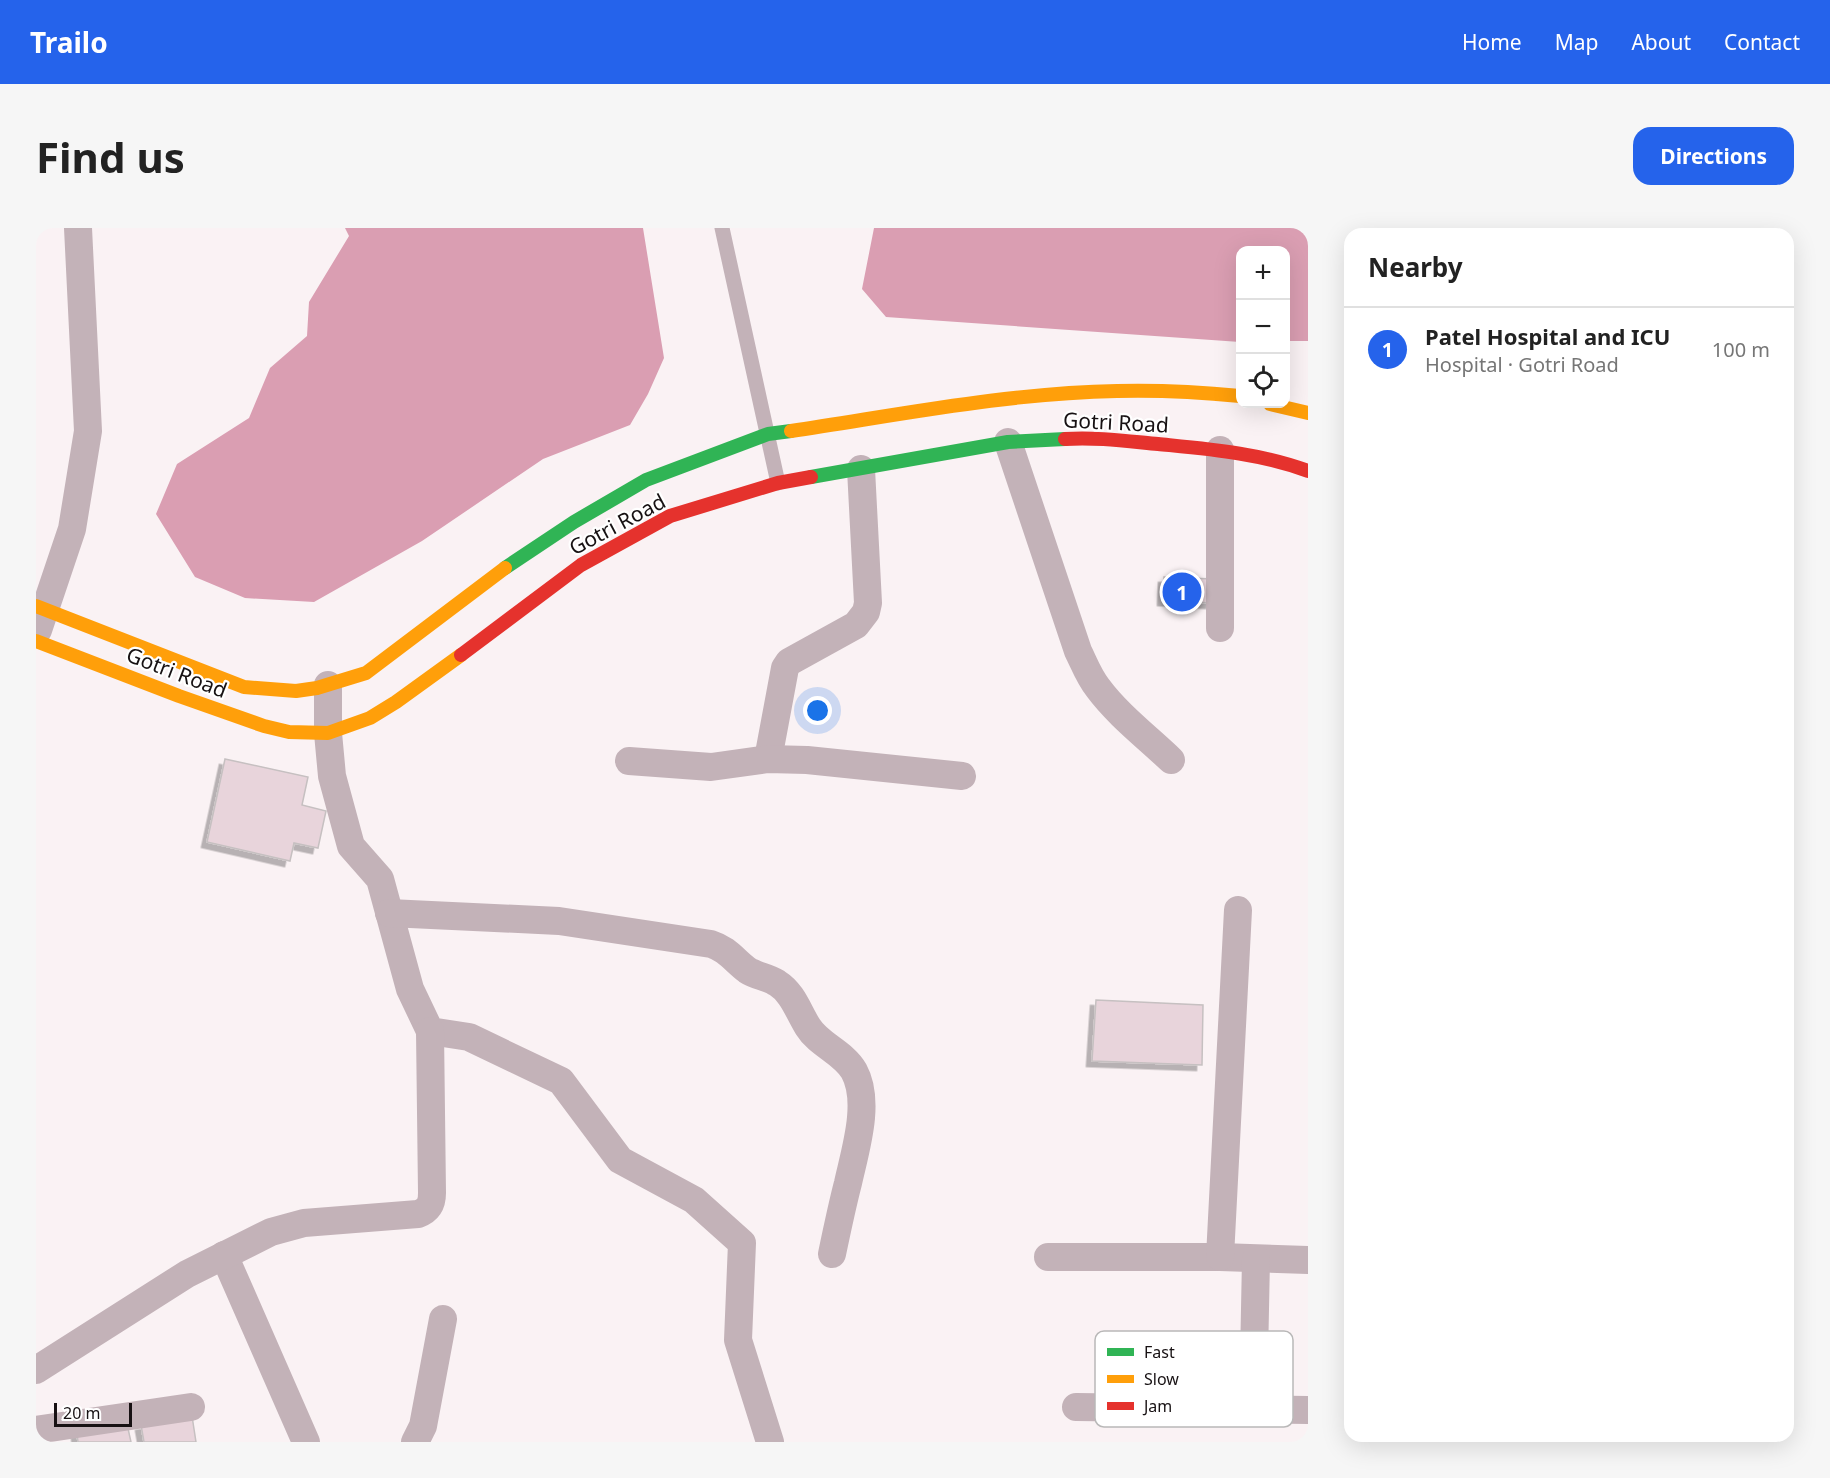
<!DOCTYPE html>
<html lang="en">
<head>
<meta charset="utf-8">
<style>
  :root { --surface:#fff; --page:#f6f6f6; --text:#222; --muted:#767676; --line:#e0e0e0; --accent:#2563eb }
  body { margin:0; font-family:"Noto Sans",sans-serif; background:var(--page); color:var(--text) }
  .controls { position:absolute; right:18px; top:18px; display:grid; overflow:hidden; border-radius:12px; box-shadow:0 6px 24px #0002 }
  .controls button { width:54px; height:54px; display:grid; place-items:center; padding:0; border:0; border-bottom:2px solid var(--line); background:var(--surface); color:var(--text); font:30px sans-serif }
  .scale { position:absolute; left:18px; bottom:15px; width:78px; box-sizing:border-box; padding-left:6px; border:3px solid #171113; border-top:0; font-size:16px; line-height:21px; white-space:nowrap; color:#171113; -webkit-text-stroke:4px #fff; paint-order:stroke }
  .you { position:absolute; left:782px; top:483px; width:21px; height:21px; margin:-15px; border:4px solid #fff; border-radius:50%; background:#1a73e8; box-shadow:0 0 0 9px #1a73e833 }
  .badge { display:grid; place-items:center; width:39px; height:39px; border-radius:50%; background:var(--accent); color:#fff; font-size:20px; font-weight:700 }
  .pin { position:absolute; translate:-50% -50%; border:3px solid #fff; box-shadow:0 2px 6px #0006 }
  .list { margin:0; padding:0; list-style:none }
  h2 { display:flex; justify-content:space-between; align-items:center; height:78px; margin:0; padding:0 24px; font-size:26px }
  h2 small { font-size:20px; font-weight:400; color:var(--muted) }
  .list li { display:grid; grid-template-columns:39px 1fr auto; gap:18px; align-items:center; box-sizing:border-box; height:84px; padding:0 24px; border-top:2px solid var(--line) }
  .list b { display:block; font-size:22px; white-space:nowrap }
  .list p { margin:0; font-size:20px; white-space:nowrap; color:var(--muted) }
  .list em { font-size:20px; font-style:normal; color:var(--muted) }
  .icon { flex:none; width:33px; height:33px; fill:none; stroke:currentColor; stroke-width:2; stroke-linecap:round; stroke-linejoin:round }
  .map { position:relative; flex:none; width:1272px; height:1214px; overflow:hidden; border-radius:18px }
  header { display:flex; align-items:center; gap:36px; box-sizing:border-box; height:84px; padding:0 30px; background:var(--accent); color:#fff }
  header strong { font-size:28px }
  nav { display:flex; gap:33px; margin-inline-start:auto; font-size:21px }
  .intro { display:flex; align-items:center; justify-content:space-between; box-sizing:border-box; height:144px; padding:0 36px }
  h1 { margin:0; font-size:42px }
  .button { padding:15px 27px; border-radius:18px; background:var(--accent); color:#fff; font-size:21px; font-weight:700 }
  main { display:flex; gap:36px; padding:0 36px }
  aside { flex:1; background:var(--surface); border-radius:18px; box-shadow:0 6px 24px #0002 }
  .map>svg:first-child { display:block }
  .water { fill:#da9eb2 }
  .building { fill:#e8d4db; stroke:#c6c0c1; stroke-width:1.5; filter:url(#shadow) }
  .lines { fill:none; stroke-linecap:round; stroke-linejoin:round }
  .lane { stroke:#c3b2b8; stroke-width:15 }
  .street { stroke:#c3b2b8; stroke-width:28 }
  .fast { stroke:#30b455; stroke-width:14 }
  .slow { stroke:#ff9f0a; stroke-width:14 }
  .jam { stroke:#e5322d; stroke-width:14 }
  .labels { text-anchor:middle; dominant-baseline:central; stroke-width:4.5; stroke-linejoin:round; paint-order:stroke }
  .street-label { font-size:21px; fill:#171113; stroke:#fff }
  .key { fill:#fff; stroke:#b9b8b8; stroke-width:1.5 }
  .key-label { font-size:16px; fill:#171113 }
</style>
</head>
<body>
<header>
<strong>Trailo</strong>
<nav><a>Home</a><a>Map</a><a>About</a><a>Contact</a></nav>
</header>
<div class="intro"><h1>Find us</h1><a class="button">Directions</a></div>
<main>
<div class="map">
<svg width="1272" height="1214" viewBox="0 0 1272 1214">
  <defs>
    <filter id="shadow"><feDropShadow dx="-5.5" dy="5.5" stdDeviation="0" flood-color="#0004"/></filter>
  </defs>
  <rect width="100%" height="100%" fill="#faf2f4"/>
  <g class="water">
    <polygon points="309,0 607,0 628,130 612,166 594,197 507,231 386,313 278,374 209,370 159,349 120,286 141,236 213,190 234,140 271,108 273,74 313,8"/>
    <polygon points="838,0 1272,0 1272,113 1250,113 1250,22 1204,22 1204,114 850,89 826,61"/>
  </g>
  <g class="building">
    <polygon points="1128,349 1177,351 1175,375 1127,372"/>
    <polygon points="189,531 272,549 266,577 290,583 282,620 258,615 254,633 171,614"/>
    <polygon points="1060,772 1167,777 1166,837 1056,833"/>
    <polygon points="156,1188 160,1214 108,1214 105,1197"/>
    <polygon points="91,1196 95,1214 42,1214 41,1205"/>
  </g>
  <g class="lines">
    <polyline class="lane" points="686,0 742,255"/>
    <g class="street">
      <path d="M 972,214 L 1042,423 C 1048,435 1053,449 1062,460 C 1082,487 1111,509 1135,532"/>
      <polyline points="1184,400 1184,222"/>
      <polyline points="2,402 36,301 52,203 42,0"/>
      <polyline points="292,457 292,505 296,548 315,618 344,651 374,761 394,803 433,809 525,853 584,932 658,972 706,1015 702,1112 734,1214"/>
      <polyline points="732,531 749,440 753,434 820,397 830,384 832,375 825,241"/>
      <polyline points="593,533 675,539 732,531 771,532 926,548"/>
      <path d="M 353,685 L 523,693 L 675,716 C 691,721 698,732 711,742 C 720,748 732,749 741,755 C 757,765 762,783 772,799 C 783,817 807,824 818,843 C 835,874 819,923 812,955 C 806,978 801,1002 796,1026"/>
      <polyline points="188,1027 270,1214"/>
      <polyline points="1012,1029 1184,1029 1272,1032"/>
      <polyline points="1184,1029 1202,682"/>
      <path d="M 0,1142 L 151,1046 L 235,1004 L 268,995 L 382,986 C 393,982 396,976 396,965 L 394,803"/>
      <polyline points="1040,1179 1272,1182"/>
      <polyline points="1217,1181 1220,1031"/>
      <polyline points="0,1202 155,1179"/>
      <polyline points="379,1214 387,1198 407,1091"/>
    </g>
    <g class="fast">
      <polyline points="775,249 972,214 1029,211"/>
      <polyline points="469,340 538,294 610,252 732,206 755,203"/>
    </g>
    <g class="slow">
      <polyline points="1234,176 1272,185"/>
      <path d="M 755,203 C 863,187 972,165 1081,163 C 1122,162 1163,164 1204,168"/>
      <polyline points="0,378 208,459 260,463 281,460 330,445 469,340"/>
      <polyline points="0,413 143,468 228,498 253,504 292,505 334,490 360,474 425,427"/>
    </g>
    <g class="jam">
      <path d="M 1029,211 C 1060,209 1090,213 1122,216 C 1172,221 1224,225 1272,243"/>
      <polyline points="425,427 545,337 634,288 742,255 775,249"/>
    </g>
  </g>
  <g class="labels">
    <g class="street-label">
      <text transform="translate(1080 194) rotate(3)">Gotri Road</text>
      <text transform="translate(581 296) rotate(-28)">Gotri Road</text>
      <text transform="translate(141 444) rotate(21)">Gotri Road</text>
    </g>
  </g>
  <rect x="1059" y="1103" width="198" height="96" rx="9" class="key"/>
  <rect x="1071" y="1120" width="27" height="8" fill="#30b455"/>
  <rect x="1071" y="1147" width="27" height="8" fill="#ff9f0a"/>
  <rect x="1071" y="1174" width="27" height="8" fill="#e5322d"/>
  <g class="key-label">
    <text x="1108" y="1130">Fast</text>
    <text x="1108" y="1157">Slow</text>
    <text x="1108" y="1184">Jam</text>
  </g>
</svg>
<div class="controls">
<button>+</button>
<button>−</button>
<button><svg class="icon" aria-label="locate" viewBox="0 0 24 24"><circle cx="12" cy="12" r="6"/><path d="M12 2v4M12 18v4M2 12h4M18 12h4"/></svg></button>
</div>
<div class="scale">20 m</div>
<div class="you"></div>
<div class="pin badge" style="left:1146px;top:364px">1</div>
</div>
<aside>
<h2>Nearby<small></small></h2>
<ul class="list">
<li><span class="badge">1</span><div><b>Patel Hospital and ICU</b><p>Hospital · Gotri Road</p></div><em>100 m</em></li>
</ul>
</aside>
</main>
</body>
</html>
